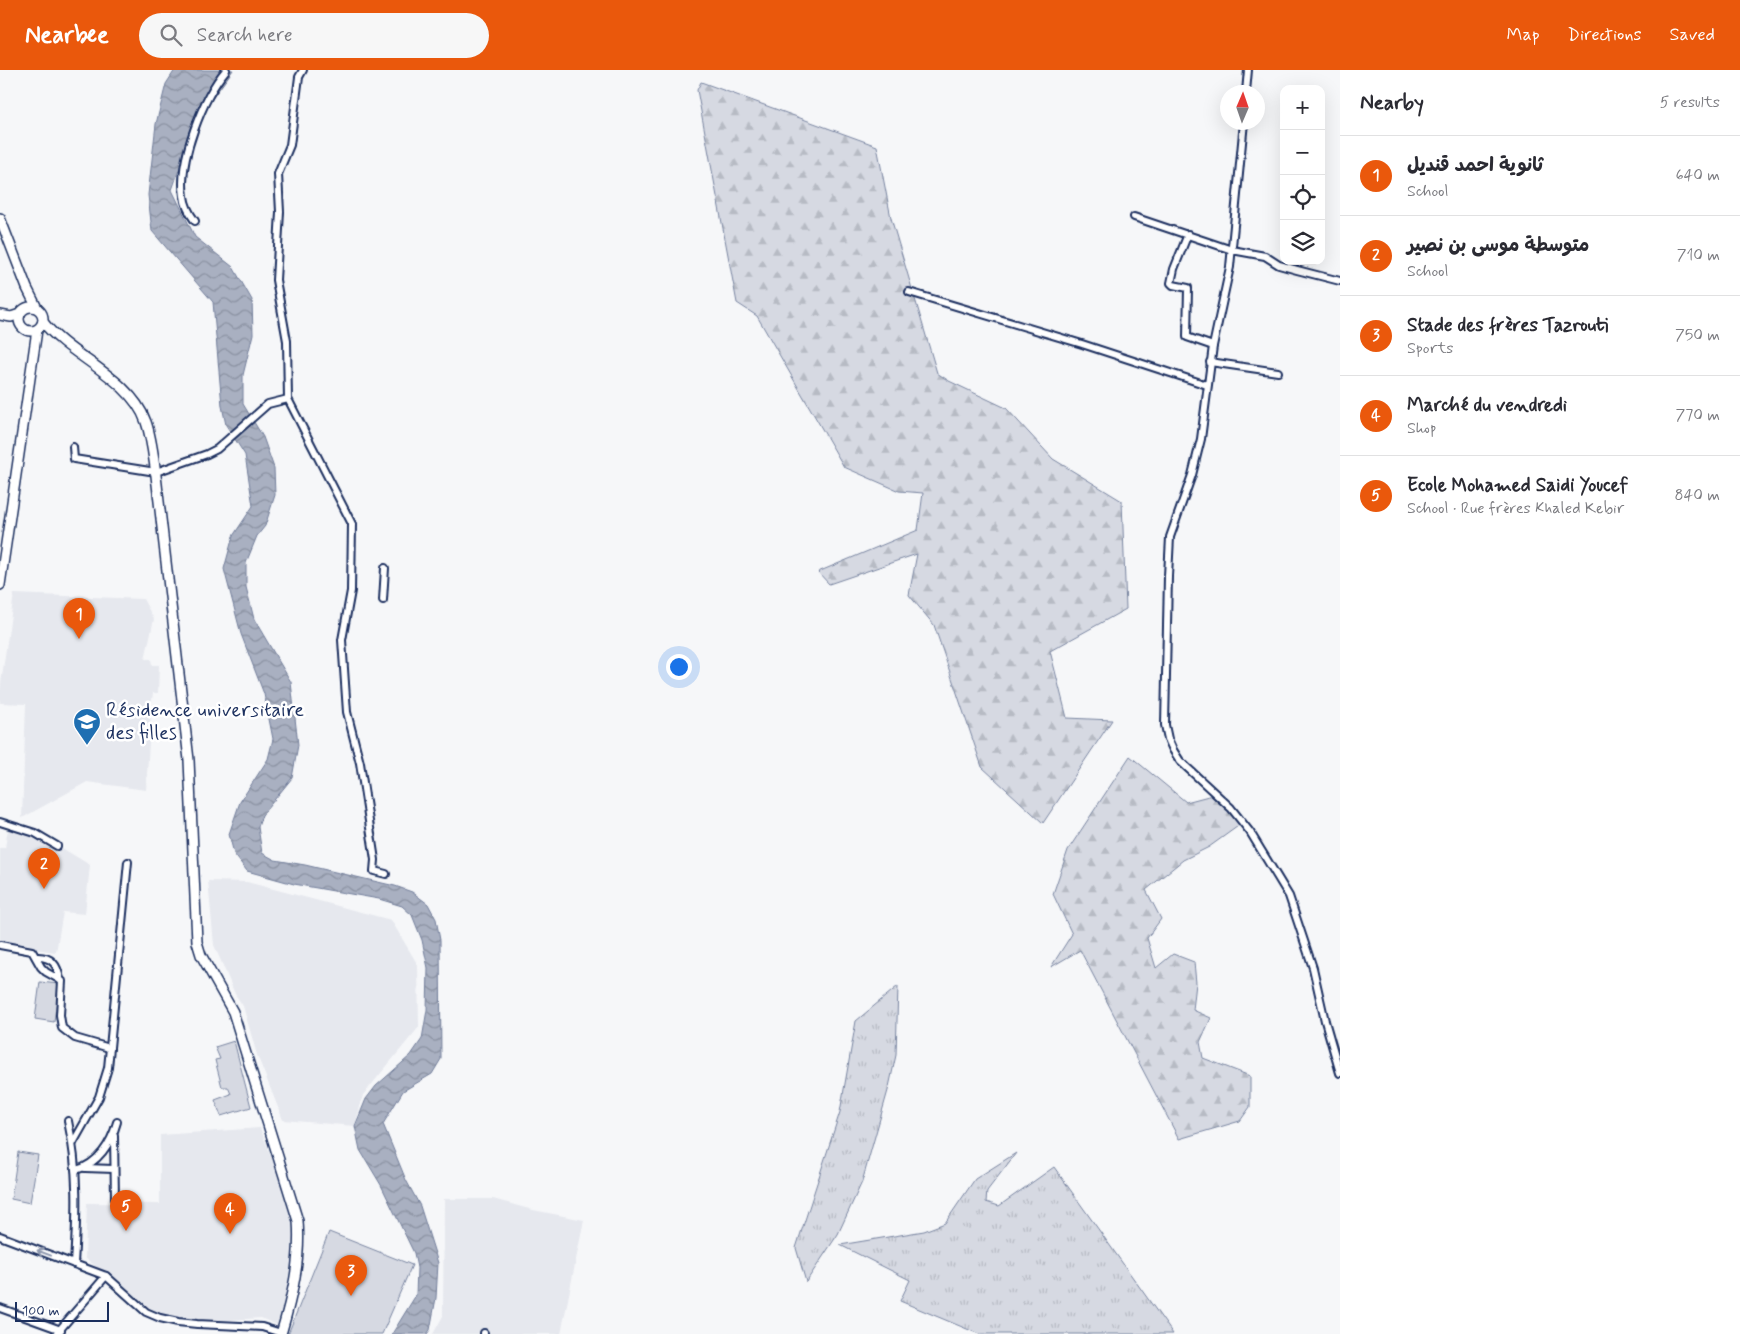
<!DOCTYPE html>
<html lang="en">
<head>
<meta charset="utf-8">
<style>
  :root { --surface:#fff; --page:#f7f7f7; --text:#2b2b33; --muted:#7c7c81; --line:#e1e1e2; --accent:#ea580c }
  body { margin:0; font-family:Mynerve,"Playpen Sans Arabic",sans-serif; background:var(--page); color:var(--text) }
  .controls { position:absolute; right:15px; top:15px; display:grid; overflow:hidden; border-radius:10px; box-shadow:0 5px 20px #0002 }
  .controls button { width:45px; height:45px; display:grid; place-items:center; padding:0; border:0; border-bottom:1px solid var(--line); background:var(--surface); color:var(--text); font:25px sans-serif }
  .compass { position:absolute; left:1220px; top:15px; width:45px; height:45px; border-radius:50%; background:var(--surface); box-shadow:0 5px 20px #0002; rotate:2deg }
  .scale { position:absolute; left:15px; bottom:12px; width:94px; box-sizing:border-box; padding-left:5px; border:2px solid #1b2f5e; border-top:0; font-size:14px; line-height:18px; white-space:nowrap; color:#1b2f5e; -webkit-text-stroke:4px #fff; paint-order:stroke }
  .you { position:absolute; left:678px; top:596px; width:18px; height:18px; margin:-12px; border:4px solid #fff; border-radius:50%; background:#1a73e8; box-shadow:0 0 0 8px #1a73e833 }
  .badge { display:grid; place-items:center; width:32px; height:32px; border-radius:50%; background:var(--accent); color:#fff; font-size:16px; font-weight:700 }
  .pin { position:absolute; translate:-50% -41px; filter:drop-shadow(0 1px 2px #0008) }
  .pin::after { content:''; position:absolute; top:26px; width:18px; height:15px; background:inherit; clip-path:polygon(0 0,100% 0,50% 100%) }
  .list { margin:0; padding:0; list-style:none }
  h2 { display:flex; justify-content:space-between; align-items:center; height:65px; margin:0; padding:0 20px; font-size:21px }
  h2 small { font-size:16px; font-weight:400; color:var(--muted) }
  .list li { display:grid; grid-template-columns:32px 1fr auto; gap:15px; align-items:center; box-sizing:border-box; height:80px; padding:0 20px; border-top:1px solid var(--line) }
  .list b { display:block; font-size:19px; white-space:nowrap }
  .list p { margin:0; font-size:16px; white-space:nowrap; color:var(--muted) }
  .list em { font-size:16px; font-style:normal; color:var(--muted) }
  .icon { flex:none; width:28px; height:28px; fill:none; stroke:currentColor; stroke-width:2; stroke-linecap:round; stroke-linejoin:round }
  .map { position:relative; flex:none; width:1340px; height:1264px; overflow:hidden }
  header { display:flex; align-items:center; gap:30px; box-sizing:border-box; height:70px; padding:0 25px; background:var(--accent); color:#fff }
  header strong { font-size:24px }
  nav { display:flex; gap:28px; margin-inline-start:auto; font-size:18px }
  .search { width:350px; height:45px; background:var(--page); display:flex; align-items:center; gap:12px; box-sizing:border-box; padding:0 18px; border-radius:28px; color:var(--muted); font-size:19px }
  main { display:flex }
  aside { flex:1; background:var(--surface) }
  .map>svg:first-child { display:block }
  .built { fill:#e6e8ee }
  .grass { fill:url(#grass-tufts); stroke:#7884a0 }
  .forest { fill:url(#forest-firs); stroke:#7884a0 }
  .green { fill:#d6d9e2; stroke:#7884a0 }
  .water { fill:url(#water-waves); stroke:#707c99 }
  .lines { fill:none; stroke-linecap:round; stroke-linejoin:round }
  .minor-casing { stroke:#1b2f5e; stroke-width:10 }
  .secondary-casing { stroke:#1b2f5e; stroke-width:12 }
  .minor { stroke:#fff; stroke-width:6 }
  .secondary { stroke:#fff; stroke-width:9 }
  .oneway { stroke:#8d97ae }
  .labels { text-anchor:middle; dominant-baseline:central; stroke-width:5; stroke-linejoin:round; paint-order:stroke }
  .poi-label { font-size:20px; fill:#1b2f5e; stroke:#fff; text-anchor:start }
</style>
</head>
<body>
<header>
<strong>Nearbee</strong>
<div class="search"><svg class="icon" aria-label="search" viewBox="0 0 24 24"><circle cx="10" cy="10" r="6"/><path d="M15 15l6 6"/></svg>Search here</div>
<nav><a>Map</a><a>Directions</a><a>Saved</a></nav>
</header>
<main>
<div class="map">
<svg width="1340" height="1264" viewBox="0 0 1340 1264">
  <defs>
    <pattern id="grass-tufts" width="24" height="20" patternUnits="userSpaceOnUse" patternTransform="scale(1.25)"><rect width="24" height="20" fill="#d6d9e2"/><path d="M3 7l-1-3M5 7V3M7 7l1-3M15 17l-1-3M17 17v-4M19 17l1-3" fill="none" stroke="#b7bbc4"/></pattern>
    <pattern id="forest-firs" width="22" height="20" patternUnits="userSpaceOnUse" patternTransform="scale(1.25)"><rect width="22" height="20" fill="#d6d9e2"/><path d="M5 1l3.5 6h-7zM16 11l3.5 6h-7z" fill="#b7bbc4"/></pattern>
    <pattern id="water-waves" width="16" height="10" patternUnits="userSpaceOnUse" patternTransform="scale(1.25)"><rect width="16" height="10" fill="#a9b0c1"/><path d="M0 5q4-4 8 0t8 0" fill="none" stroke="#8990a0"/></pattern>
  </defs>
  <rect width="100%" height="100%" fill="#f6f7f9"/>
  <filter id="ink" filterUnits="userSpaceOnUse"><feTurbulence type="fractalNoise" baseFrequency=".02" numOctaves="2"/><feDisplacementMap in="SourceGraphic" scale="10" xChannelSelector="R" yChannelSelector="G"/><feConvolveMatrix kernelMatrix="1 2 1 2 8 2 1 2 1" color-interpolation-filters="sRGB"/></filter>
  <g filter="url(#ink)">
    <g class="built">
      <polygon points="14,524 143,529 154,549 145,589 151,589 152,595 159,595 158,623 153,623 152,630 146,630 151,641 146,720 87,712 22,748 26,634 0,633 0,620"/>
      <polygon points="9,752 47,769 90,795 85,844 63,842 56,882 0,874 0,778 5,778"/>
      <polygon points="208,811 247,812 391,850 418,895 419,957 363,1025 355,1056 283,1050 257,985 243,936 235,924 214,875"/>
      <polygon points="260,1058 293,1140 293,1187 279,1256 261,1248 199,1252 180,1250 153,1242 85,1188 87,1133 160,1134 160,1065"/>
      <polygon points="444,1129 493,1129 533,1140 584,1150 561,1264 433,1264 443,1246"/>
    </g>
    <g class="grass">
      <polygon points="898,916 896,985 889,1017 862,1112 838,1164 806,1212 796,1178 840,1042 856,951"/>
      <polygon points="1016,1083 987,1121 986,1132 999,1136 1054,1097 1173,1264 979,1264 900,1231 910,1210 840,1175 924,1161 945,1153 975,1109"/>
    </g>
    <g class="forest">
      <polygon points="701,12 877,76 891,148 937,303 949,311 1006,338 1053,389 1122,431 1126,539 1050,581 1067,648 1112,650 1043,753 982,697 934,555 909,525 917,484 829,514 818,502 918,460 923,423 899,421 844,397 757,246 737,233 697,20"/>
      <polygon points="1130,686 1186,732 1216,724 1241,754 1209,777 1183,790 1146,820 1161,849 1147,868 1156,898 1173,884 1194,892 1196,913 1193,940 1211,948 1200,972 1203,988 1250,1006 1250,1037 1240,1051 1179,1069 1080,880 1051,897 1072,864 1053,824 1068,780"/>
    </g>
    <g class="green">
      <polygon points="40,912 59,914 54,952 35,949"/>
      <polygon points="234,971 251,1037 221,1046 215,1030 231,1024 228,1017 222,1017 215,990 220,989 215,977"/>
      <polygon points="18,1082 38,1085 30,1133 11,1129"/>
      <polygon points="329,1162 412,1195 382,1264 288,1264"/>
    </g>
    <polygon class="water" points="175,0 233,0 206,37 190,68 172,120 195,167 233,197 252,230 253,264 243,305 243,334 263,367 274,398 275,425 265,456 257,466 246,493 246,517 254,549 291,612 298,675 292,708 262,745 258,757 262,783 275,790 305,795 395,816 412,822 428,834 436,849 440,870 441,989 432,1004 403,1021 383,1054 406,1110 420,1136 438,1193 436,1228 430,1260 427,1264 392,1264 416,1225 417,1198 414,1183 381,1115 360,1080 355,1056 366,1029 376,1016 411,985 422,969 427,940 428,898 422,870 412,845 402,836 379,829 294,814 247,801 234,784 229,764 240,732 268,689 273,669 264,624 241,564 224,499 233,466 253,436 245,385 226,355 222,336 213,232 152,161 148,125 156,54 166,14"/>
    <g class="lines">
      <defs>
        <g id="minor">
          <polyline points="303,0 299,7 290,75 278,104 280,142 276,210 287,271 288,329 352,454 351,521 342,570 347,642 360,693 375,790 374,801 386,804"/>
          <polyline points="1246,22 1248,0"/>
          <polyline points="1244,52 1230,197 1213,276 1201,369 1192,405 1170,467 1168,506 1165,655 1168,669 1173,680 1180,691 1231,738 1250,762 1289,826 1313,898 1325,951 1340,1003"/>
          <polyline points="1134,147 1232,180 1265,186 1279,195 1297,200 1340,211"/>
          <path d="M 195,151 C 189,143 185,136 184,126 C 178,91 203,27 226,0"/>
          <polyline points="1188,164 1174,199 1171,213 1173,215 1188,218 1187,267 1213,276"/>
          <polyline points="909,222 1082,274 1207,315"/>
          <polyline points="1210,292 1278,302"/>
          <polyline points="73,377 74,389 156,402 207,384 217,379 268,334 288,329"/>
          <polyline points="383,530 385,498"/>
          <polyline points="0,752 35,763 57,776"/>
          <polyline points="0,875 32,881 41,897 46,902 62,911 60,945 62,958 75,968 106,977 110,979"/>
          <path d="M 36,887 C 52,886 58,895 60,910"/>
          <path d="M 68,1051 C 79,1101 77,1145 74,1194"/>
          <polyline points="114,1066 115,1129"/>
          <polyline points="73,1073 99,1027 108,998 128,792"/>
          <polyline points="85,1098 114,1099"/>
          <path d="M 76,1100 C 98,1094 111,1074 117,1052"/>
          <polyline points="0,1166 106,1206 146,1242 160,1248 178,1252 197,1254 262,1257 281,1263"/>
          <polyline points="0,1238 61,1260"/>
          <polyline points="56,1264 106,1206"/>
          <polyline points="484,1264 484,1263"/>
        </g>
        <g id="secondary">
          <polyline points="0,148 27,218 37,238"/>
          <circle cx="31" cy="249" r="12"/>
          <polyline points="0,245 11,247 20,244"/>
          <path d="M 43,252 C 70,287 131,308 146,352 C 151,366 153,383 155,397 L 189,690 L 197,872 L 201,885 L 233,942 L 298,1151 C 301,1190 292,1227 281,1264"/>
          <polyline points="0,515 37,260"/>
        </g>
      </defs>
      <use href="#minor" class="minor-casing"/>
      <use href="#secondary" class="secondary-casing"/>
      <use href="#minor" class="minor"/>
      <use href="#secondary" class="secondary"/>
    </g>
    <defs><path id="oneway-shaft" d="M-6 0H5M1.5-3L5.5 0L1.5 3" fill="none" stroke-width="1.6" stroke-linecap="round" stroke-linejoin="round" transform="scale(1.25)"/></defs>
    <use class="oneway" href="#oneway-shaft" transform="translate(44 1183) rotate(-159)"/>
  </g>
  <defs>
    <symbol id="university-pin" viewBox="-11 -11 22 30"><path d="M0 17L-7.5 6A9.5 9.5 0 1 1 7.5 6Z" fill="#1f6fb2" stroke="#fff"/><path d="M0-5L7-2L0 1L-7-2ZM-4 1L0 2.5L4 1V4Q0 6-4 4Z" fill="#fff"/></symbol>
  </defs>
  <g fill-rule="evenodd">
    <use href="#university-pin" x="71" y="636" width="32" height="43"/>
  </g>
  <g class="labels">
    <g class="poi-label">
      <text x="106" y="640">Résidence universitaire<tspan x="106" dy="23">des filles</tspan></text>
    </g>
  </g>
</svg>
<div class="controls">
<button>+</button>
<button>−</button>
<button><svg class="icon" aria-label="locate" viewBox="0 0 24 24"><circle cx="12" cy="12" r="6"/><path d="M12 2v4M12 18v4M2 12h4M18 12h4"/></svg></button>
<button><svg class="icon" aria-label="layers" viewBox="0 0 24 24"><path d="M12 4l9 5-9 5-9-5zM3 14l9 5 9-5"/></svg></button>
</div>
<svg class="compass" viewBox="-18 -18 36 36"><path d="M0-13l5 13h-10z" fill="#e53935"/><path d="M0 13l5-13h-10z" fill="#7c7c81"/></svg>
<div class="scale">100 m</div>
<div class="you"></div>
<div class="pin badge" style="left:79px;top:569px">1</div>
<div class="pin badge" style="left:44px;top:819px">2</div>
<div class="pin badge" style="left:351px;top:1226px">3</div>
<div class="pin badge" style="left:230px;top:1164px">4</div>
<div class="pin badge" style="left:126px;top:1161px">5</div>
</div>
<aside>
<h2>Nearby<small>5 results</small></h2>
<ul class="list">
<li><span class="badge">1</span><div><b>ثانوية احمد قنديل</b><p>School</p></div><em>640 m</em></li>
<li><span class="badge">2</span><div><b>متوسطة موسى بن نصير</b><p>School</p></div><em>710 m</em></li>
<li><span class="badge">3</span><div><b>Stade des frères Tazrouti</b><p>Sports</p></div><em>750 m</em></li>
<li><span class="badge">4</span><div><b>Marché du vendredi</b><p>Shop</p></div><em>770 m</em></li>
<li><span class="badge">5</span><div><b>Ecole Mohamed Saidi Youcef</b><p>School · Rue frères Khaled Kebir</p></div><em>840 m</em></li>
</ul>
</aside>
</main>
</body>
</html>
